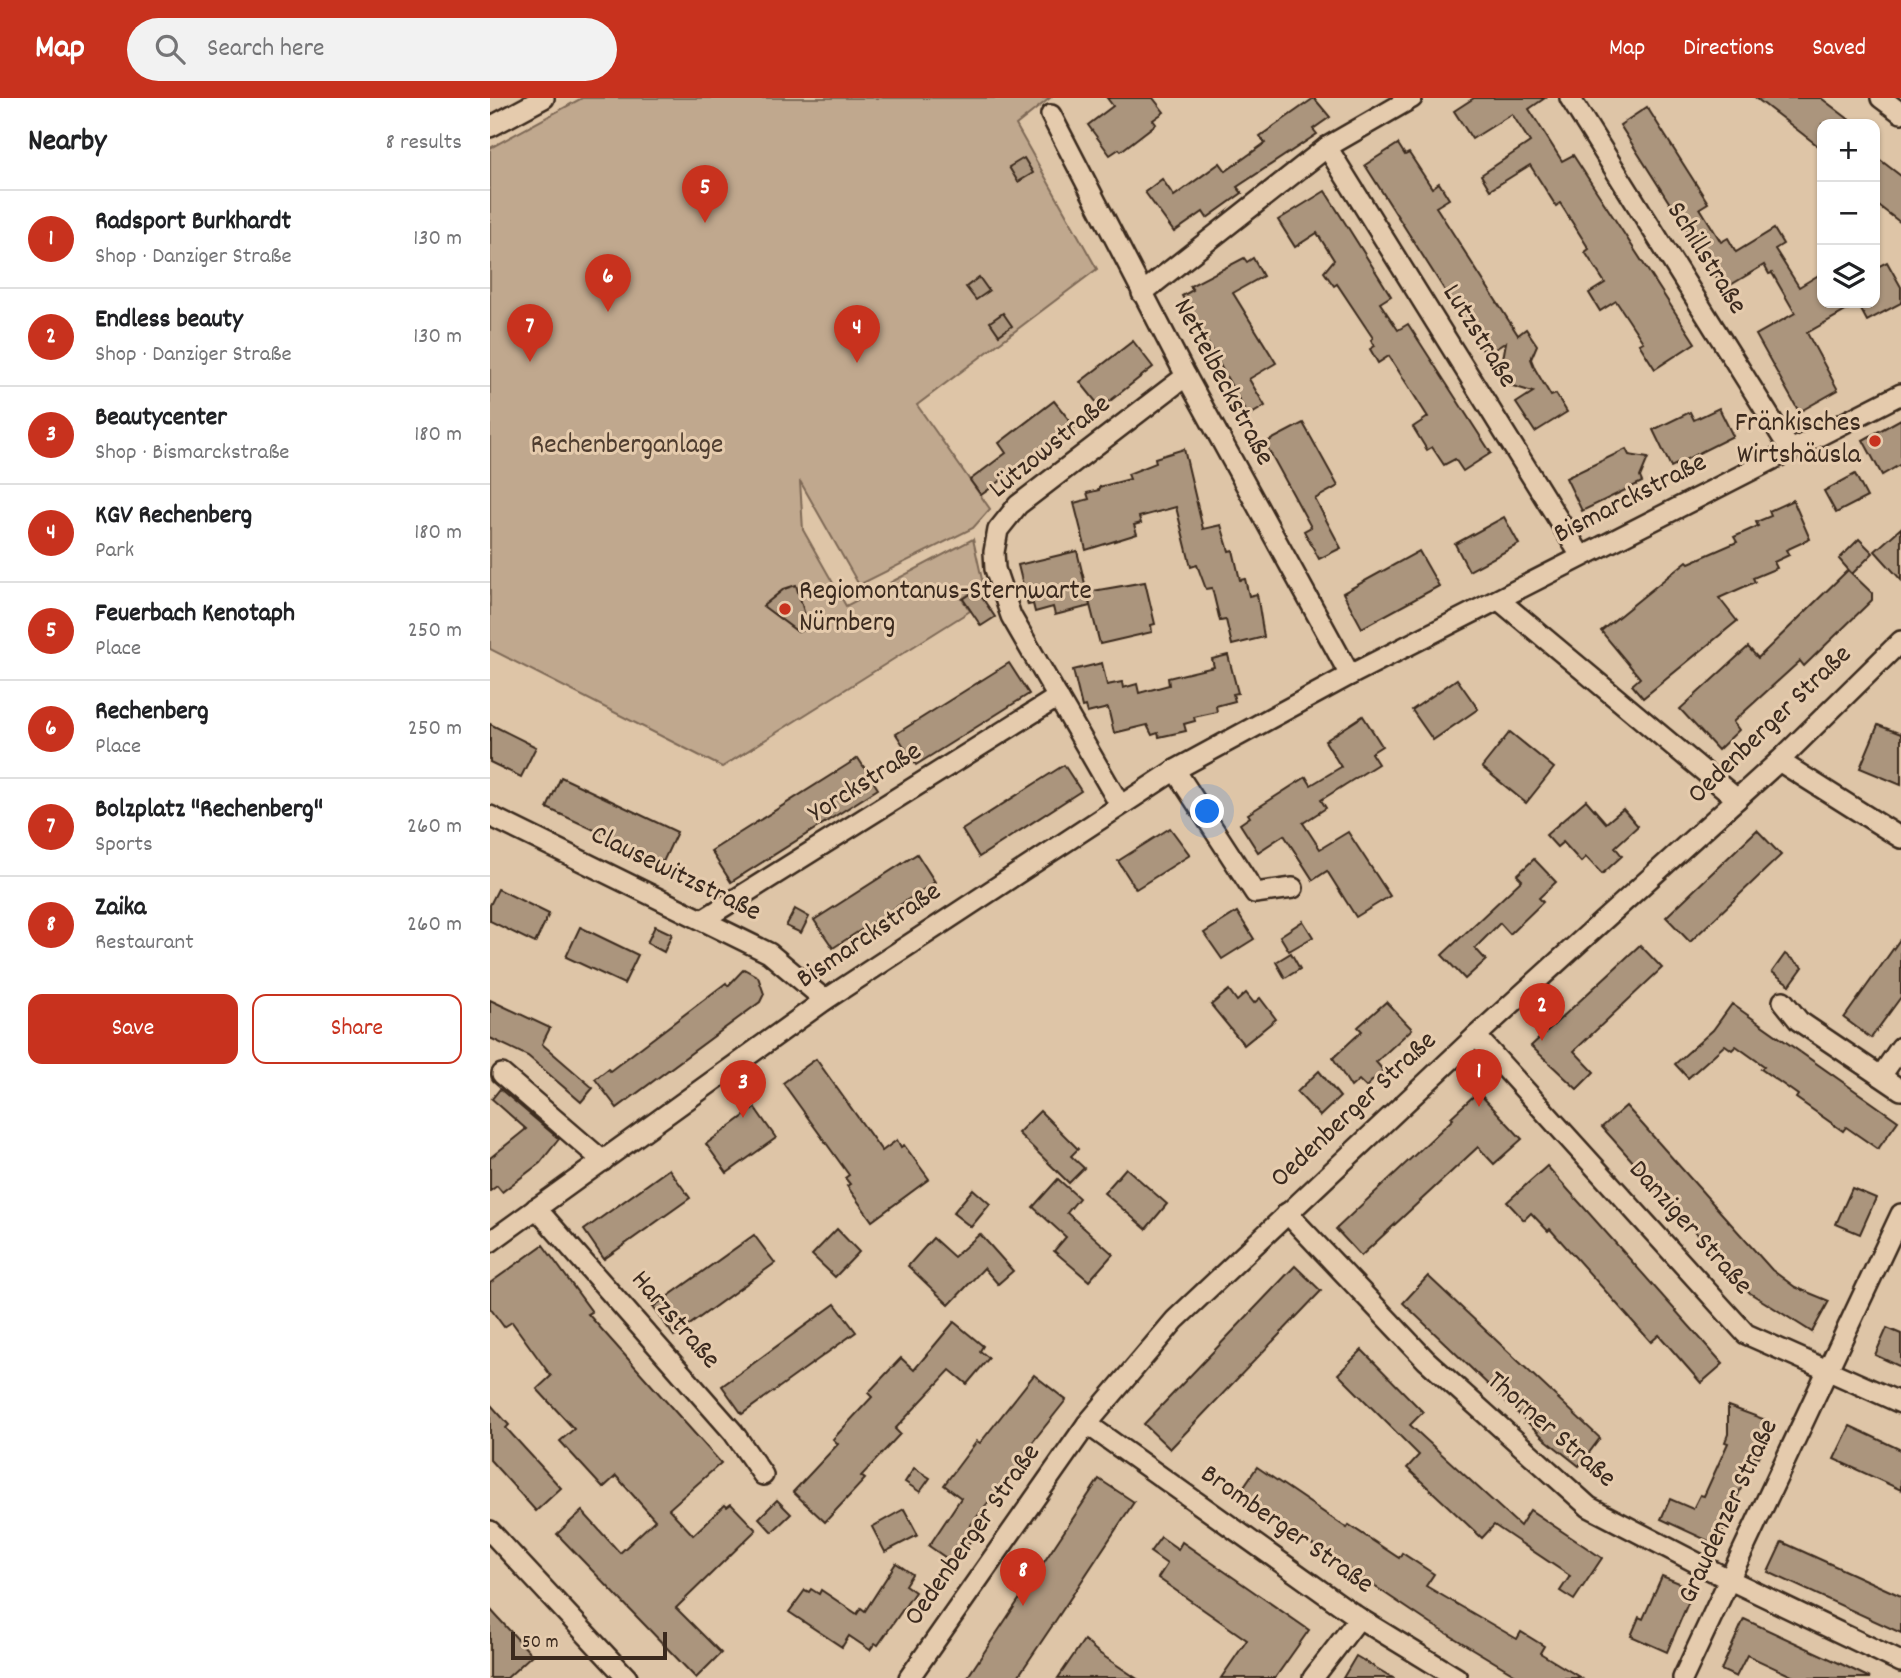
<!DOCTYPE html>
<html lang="en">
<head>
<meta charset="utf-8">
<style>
  :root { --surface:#fff; --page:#f2f2f2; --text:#202124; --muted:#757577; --line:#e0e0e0; --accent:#c8321e }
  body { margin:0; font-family:Dekko,sans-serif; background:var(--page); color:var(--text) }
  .controls { position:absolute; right:21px; top:21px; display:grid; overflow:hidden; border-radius:14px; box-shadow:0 2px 5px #0004 }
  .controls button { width:63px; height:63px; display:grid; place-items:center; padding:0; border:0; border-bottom:2px solid var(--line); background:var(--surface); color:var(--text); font:35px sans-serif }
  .scale { position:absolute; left:21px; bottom:18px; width:156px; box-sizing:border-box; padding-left:7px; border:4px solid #3b2a1e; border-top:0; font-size:19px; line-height:24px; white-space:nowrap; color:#3b2a1e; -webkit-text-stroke:5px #e5cbad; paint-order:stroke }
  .you { position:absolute; left:718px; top:714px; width:24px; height:24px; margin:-18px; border:5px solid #fff; border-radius:50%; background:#1a73e8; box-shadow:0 0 0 10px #1a73e833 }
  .badge { display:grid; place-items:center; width:46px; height:46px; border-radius:50%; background:var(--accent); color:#fff; font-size:23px; font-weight:700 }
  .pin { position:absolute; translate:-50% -58px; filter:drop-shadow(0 2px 4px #0008) }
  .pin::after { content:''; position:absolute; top:37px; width:24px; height:21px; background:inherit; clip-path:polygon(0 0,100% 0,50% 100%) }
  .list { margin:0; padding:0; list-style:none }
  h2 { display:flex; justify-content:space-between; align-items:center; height:91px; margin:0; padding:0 28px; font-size:30px }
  h2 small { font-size:23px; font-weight:400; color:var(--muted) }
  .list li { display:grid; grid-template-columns:46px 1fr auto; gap:21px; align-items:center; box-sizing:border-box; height:98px; padding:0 28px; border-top:2px solid var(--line) }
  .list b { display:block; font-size:26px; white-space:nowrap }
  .list p { margin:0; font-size:23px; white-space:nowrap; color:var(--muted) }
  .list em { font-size:23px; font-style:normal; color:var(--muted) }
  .actions { display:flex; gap:14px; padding:21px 28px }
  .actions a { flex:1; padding:16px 0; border:2px solid var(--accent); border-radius:14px; text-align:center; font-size:24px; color:var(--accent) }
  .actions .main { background:var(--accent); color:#fff }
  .icon { flex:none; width:38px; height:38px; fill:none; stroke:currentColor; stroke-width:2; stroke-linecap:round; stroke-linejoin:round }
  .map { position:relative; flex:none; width:1411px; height:1580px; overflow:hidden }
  header { display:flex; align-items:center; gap:42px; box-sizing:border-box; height:98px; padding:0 35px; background:var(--accent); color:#fff }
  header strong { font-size:33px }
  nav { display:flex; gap:38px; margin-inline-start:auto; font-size:24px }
  .search { width:490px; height:63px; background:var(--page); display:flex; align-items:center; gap:18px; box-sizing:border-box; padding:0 24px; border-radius:38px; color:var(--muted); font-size:26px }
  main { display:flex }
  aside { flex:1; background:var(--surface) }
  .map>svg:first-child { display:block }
  .green { fill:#c0a88e; stroke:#7e6956; stroke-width:2 }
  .building { fill:#ab957d; stroke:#3b2a1e; stroke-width:2 }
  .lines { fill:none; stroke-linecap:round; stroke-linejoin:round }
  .minor-casing { stroke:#3b2a1e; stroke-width:24 }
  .minor { stroke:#e5cbad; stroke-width:19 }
  .poi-dot { fill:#c8321e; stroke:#e5cbad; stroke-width:2.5 }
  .labels { text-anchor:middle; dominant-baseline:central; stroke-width:6; stroke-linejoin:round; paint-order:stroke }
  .street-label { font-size:28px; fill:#3b2a1e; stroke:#e5cbad }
  .poi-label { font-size:28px; fill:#3b2a1e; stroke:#e5cbad; text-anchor:end }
  .park-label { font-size:28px; fill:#4f3d2f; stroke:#e5cbad }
</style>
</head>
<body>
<header>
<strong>Map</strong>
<div class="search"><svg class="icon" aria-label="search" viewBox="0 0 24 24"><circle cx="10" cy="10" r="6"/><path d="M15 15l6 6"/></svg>Search here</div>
<nav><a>Map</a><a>Directions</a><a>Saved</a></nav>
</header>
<main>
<aside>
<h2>Nearby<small>8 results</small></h2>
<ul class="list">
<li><span class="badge">1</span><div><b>Radsport Burkhardt</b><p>Shop · Danziger Straße</p></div><em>130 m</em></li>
<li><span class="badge">2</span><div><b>Endless beauty</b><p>Shop · Danziger Straße</p></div><em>130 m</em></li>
<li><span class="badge">3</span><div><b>Beautycenter</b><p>Shop · Bismarckstraße</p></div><em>180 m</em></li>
<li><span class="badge">4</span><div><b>KGV Rechenberg</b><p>Park</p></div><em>180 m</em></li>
<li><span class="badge">5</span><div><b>Feuerbach Kenotaph</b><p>Place</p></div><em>250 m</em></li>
<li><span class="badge">6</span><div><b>Rechenberg</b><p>Place</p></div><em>250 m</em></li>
<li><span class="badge">7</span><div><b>Bolzplatz &quot;Rechenberg&quot;</b><p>Sports</p></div><em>260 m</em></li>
<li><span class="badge">8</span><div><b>Zaika</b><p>Restaurant</p></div><em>260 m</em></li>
</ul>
<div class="actions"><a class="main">Save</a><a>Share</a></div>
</aside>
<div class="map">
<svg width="1411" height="1580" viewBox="0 0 1411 1580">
  <rect width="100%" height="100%" fill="#dec5a7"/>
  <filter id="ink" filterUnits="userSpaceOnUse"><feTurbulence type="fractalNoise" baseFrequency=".0143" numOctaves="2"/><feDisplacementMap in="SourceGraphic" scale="14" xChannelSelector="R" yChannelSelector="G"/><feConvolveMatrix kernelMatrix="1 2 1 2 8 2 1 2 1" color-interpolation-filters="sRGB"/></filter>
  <g filter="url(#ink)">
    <polygon class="green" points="92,0 560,0 526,27 607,171 427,307 500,411 483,430 369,487 310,383 313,432 356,508 483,441 493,486 472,501 480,513 232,669 0,551 0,50"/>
    <g class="building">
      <polygon points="617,0 663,0 674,14 663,22 666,26 631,53 629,51 620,57 598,27 623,8"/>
      <polygon points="824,0 840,19 823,31 827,36 747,89 752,95 717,120 713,114 684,134 655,94 672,81 684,98 730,65 736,73 775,45 770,38"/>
      <polygon points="984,0 1055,0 1039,11 1072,63 1083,57 1205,245 1165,271 1149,246 1153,244 1126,203 1110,213 1099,195 1115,185 1095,154 1099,151 1070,105 1066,108 1040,67 1000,92 991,77 1040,44 1022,16 982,41 964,13"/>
      <polygon points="1266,0 1331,0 1365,26 1332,26 1332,51"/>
      <polygon points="1157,9 1218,105 1210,110 1231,144 1238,140 1246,154 1284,131 1293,146 1285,151 1309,189 1332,175 1332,205 1385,205 1385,170 1397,164 1411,189 1411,205 1377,223 1368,206 1317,235 1348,292 1309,314 1266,237 1305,215 1282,175 1279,176 1274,167 1234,191 1130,27"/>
      <polygon points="908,46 915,57 919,55 942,90 949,85 959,101 946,109 948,112 1028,237 1036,231 1047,247 1041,261 1045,271 1061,298 1066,296 1077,314 1045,334 1026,305 1043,294 1009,284 1016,244 996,257 875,67"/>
      <polygon points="1385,58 1411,78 1411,125 1385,105"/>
      <polygon points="534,60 543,75 528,84 519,69"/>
      <polygon points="835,93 901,198 890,205 908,232 918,226 1001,355 973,373 965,361 954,367 942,349 937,352 923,329 938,319 899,258 888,265 880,251 885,248 881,242 883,240 847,186 844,188 834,174 844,162 827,135 805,149 788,122"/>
      <polygon points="754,160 757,164 763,160 773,178 743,195 786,265 759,281 775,308 758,318 692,198 703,192 700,188"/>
      <polygon points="489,179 499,193 486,202 476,189"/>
      <polygon points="513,215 522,228 509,237 500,224"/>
      <polygon points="643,243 663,269 611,310 590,284"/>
      <polygon points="564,303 585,329 491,397 480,382 516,355 509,345"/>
      <polygon points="1229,310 1243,338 1181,369 1163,332 1200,314 1204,322"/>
      <polygon points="1411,321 1411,366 1392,377 1373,342"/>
      <polygon points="813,325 848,388 825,401 851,450 829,461 814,433 821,429 775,345"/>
      <polygon points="694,351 713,431 731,427 739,453 743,452 750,482 755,481 759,498 767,496 774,539 742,547 736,522 730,523 722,490 716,491 707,467 701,469 686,409 649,419 651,425 644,427 647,436 596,452 584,405 599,401 597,395 609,392 609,389 640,381 638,376 666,365 665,360"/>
      <polygon points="1136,351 1139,357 1158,360 1150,379 1152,384 1092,413 1076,380"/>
      <polygon points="1365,376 1377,399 1346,415 1334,393"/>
      <polygon points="1303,402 1320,441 1296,452 1299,457 1284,464 1287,470 1263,480 1265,484 1229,500 1247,523 1153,600 1142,587 1150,580 1111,533 1197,463 1199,465 1247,444 1244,439 1268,428 1266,424 1281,418 1279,413"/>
      <polygon points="1014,419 1029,446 979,473 965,446"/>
      <polygon points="1411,430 1411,482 1385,453"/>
      <polygon points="1369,441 1383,455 1362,476 1349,461"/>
      <polygon points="587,453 597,494 655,484 665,526 661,527 662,534 610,546 599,503 600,508 565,517 563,509 545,514 543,506 538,507 528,467"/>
      <polygon points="929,453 949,488 872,530 853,495"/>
      <polygon points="1358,472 1382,495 1382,502 1314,568 1310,563 1243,624 1249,632 1228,652 1190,611 1258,549 1268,560"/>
      <polygon points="306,487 318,527 316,531 308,534 273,508 294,491"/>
      <polygon points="487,492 505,519 491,528 473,501"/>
      <polygon points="738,557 748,595 743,596 745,603 726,608 727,614 704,619 705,623 694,626 696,633 669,639 668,635 662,637 657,627 624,635 618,610 597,615 595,608 592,609 583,572 612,565 617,587 632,584 633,590 647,586 649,595 679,587 678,580 724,569 722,561"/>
      <polygon points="519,565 539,596 426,667 406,636"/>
      <polygon points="967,581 988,611 943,642 922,612"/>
      <polygon points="873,618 892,648 881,655 888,666 831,702 836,710 813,725 830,751 858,734 900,798 866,819 837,773 823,782 794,737 768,754 750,726 760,719 758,716 816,679 821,687 851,669 835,643"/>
      <polygon points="0,626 46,649 31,679 0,664"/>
      <polygon points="1388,627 1411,636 1411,687 1370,670"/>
      <polygon points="1020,634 1064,670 1036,705 992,669"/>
      <polygon points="368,660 388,691 241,784 221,753"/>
      <polygon points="574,667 591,693 489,759 472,732"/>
      <polygon points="71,679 187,734 173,764 57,710"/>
      <polygon points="1096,702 1116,725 1133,711 1148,728 1125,749 1132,758 1112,776 1096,759 1091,764 1073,744 1067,749 1056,737"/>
      <polygon points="680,730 700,757 646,791 628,763"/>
      <polygon points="1267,732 1291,757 1200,844 1176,819"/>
      <polygon points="427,756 445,784 343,850 324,822"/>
      <polygon points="1044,761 1066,784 1049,800 1053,804 1020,836 1010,825 985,850 996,862 975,881 952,857 1032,782 1027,777"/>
      <polygon points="8,791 59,816 45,845 0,823 0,807"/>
      <polygon points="305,811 319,819 311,835 296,828"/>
      <polygon points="747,814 764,841 732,861 714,835"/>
      <polygon points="813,823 823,839 799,853 790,838"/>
      <polygon points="165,828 182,836 174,854 157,845"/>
      <polygon points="90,829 148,857 134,886 76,859"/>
      <polygon points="1411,840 1411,899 1381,940 1354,920"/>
      <polygon points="1150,847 1172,870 1084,953 1104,974 1087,991 1041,948"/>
      <polygon points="801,855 810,871 795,880 786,864"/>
      <polygon points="1295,856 1313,869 1300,887 1282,874"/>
      <polygon points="254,871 268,879 274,896 270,904 127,1010 105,981 118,971 120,973 236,885 238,888"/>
      <polygon points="739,892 747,903 756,895 764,905 770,900 786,921 754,947 721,907"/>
      <polygon points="0,902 60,930 52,946 103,990 91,1004 38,958 0,940"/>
      <polygon points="896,904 922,931 886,964 893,972 876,989 869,982 861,989 843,960 872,933 868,929"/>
      <polygon points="1242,906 1408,1023 1388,1051 1356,1029 1353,1033 1306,1000 1308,997 1271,971 1274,968 1246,948 1242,952 1235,947 1198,980 1185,966 1223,932"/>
      <polygon points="326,961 392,1053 407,1042 411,1049 414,1047 439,1081 382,1123 357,1088 360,1086 355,1080 359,1077 293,985"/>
      <polygon points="829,973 850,999 830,1018 807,994"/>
      <polygon points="10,991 69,1041 50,1065 12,1094 7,1088 0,1093 0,1060 36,1031 2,1001"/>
      <polygon points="988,994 1032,1041 1004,1066 988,1049 871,1158 846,1131 963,1021 961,1019"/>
      <polygon points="1136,1008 1282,1172 1305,1189 1339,1203 1322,1234 1260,1195 1112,1029"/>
      <polygon points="265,1010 286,1040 237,1075 216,1046"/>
      <polygon points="550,1013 588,1051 581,1058 594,1070 579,1085 528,1035"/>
      <polygon points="1057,1068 1233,1266 1211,1285 1169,1237 1161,1244 1060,1131 1058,1133 1041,1115 1034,1122 1017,1104"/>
      <polygon points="636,1070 677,1106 656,1131 614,1095"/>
      <polygon points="179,1071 200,1100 114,1161 94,1132"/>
      <polygon points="568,1081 589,1100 577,1115 623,1156 599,1183 564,1153 576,1139 543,1109"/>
      <polygon points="1362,1090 1386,1100 1370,1136 1346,1126"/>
      <polygon points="483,1091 500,1106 481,1129 463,1115"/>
      <polygon points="347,1131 369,1154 345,1179 322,1157"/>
      <polygon points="490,1136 523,1173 508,1186 494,1170 459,1207 418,1168 443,1140 464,1159"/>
      <polygon points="264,1137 285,1165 184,1238 163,1209"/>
      <polygon points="53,1147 102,1214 98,1216 231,1365 179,1411 203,1437 235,1407 237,1409 241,1406 266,1432 186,1510 231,1555 206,1580 67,1436 92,1413 130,1455 165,1422 126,1378 113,1390 70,1343 84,1331 47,1291 61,1278 22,1224 14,1229 0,1210 0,1185"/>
      <polygon points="805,1168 831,1193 680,1351 654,1326"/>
      <polygon points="938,1178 1110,1340 1089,1368 1056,1342 913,1205"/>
      <polygon points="345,1206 366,1234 252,1316 232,1288"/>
      <polygon points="464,1224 493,1248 490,1253 499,1260 477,1286 460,1272 405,1331 410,1336 371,1378 375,1381 335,1424 303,1394 348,1346 343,1341 382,1299 378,1295 411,1260 424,1272"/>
      <polygon points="1397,1230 1411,1236 1411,1269 1385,1257"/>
      <polygon points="872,1252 933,1314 920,1327 1030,1428 1040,1412 1112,1460 1084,1502 1070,1493 1080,1478 1004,1427 992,1440 917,1370 929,1357 848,1276"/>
      <polygon points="544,1277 576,1302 526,1365 530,1367 506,1400 503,1398 480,1428 487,1433 465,1466 439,1448 471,1400 454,1387 487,1343 490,1345"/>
      <polygon points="0,1306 19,1327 16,1330 71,1390 46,1413 0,1362"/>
      <polygon points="1238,1308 1284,1325 1269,1359 1265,1357 1227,1447 1171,1421 1180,1401 1203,1411 1210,1397 1214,1398 1238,1345 1235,1344 1238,1336"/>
      <polygon points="1360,1328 1411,1352 1411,1392 1344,1361"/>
      <polygon points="767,1369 857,1430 859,1427 909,1460 912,1455 944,1476 936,1488 1027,1541 1031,1534 1054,1548 1050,1555 1091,1580 1031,1580 941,1526 748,1397"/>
      <polygon points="424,1370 440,1380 430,1394 415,1384"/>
      <polygon points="609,1381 644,1404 562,1528 527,1580 477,1580"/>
      <polygon points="287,1402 301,1416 282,1434 269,1420"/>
      <polygon points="414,1411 428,1437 395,1454 382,1429"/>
      <polygon points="671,1439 688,1451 692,1444 819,1532 785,1580 731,1580 757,1542 668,1480 677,1466 660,1454"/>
      <polygon points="1292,1444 1411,1498 1411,1535 1278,1474"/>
      <polygon points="406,1465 422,1476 415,1487 425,1494 388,1547 385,1545 380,1552 359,1538 352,1549 299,1514 315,1492 319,1494 321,1491 329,1496 331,1492 367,1516 371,1510 375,1513"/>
      <polygon points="1172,1478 1204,1491 1177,1554 1141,1538 1149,1519 1153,1521"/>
      <polygon points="0,1511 42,1557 17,1580 0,1580"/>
      <polygon points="1254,1521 1349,1565 1380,1580 1306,1580 1257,1557 1246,1579 1231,1572"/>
      <polygon points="594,1542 609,1555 646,1580 568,1580"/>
      <polygon points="866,1558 903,1580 853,1580"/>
    </g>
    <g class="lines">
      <defs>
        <g id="minor">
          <polyline points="1080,0 1301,353"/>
          <polyline points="1391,0 1411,15"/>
          <polyline points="561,17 696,278 860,577"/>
          <polyline points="0,29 54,0"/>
          <polyline points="837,49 1091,458"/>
          <polyline points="652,195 837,49 922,0"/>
          <polyline points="1009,502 1247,701"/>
          <polyline points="1289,663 1411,740"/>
          <polyline points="685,672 765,795 803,790"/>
          <polyline points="630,707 521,518 505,471 504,454 508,432 528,407 696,278"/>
          <polyline points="0,718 279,855 335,902"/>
          <polyline points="214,821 568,599"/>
          <polyline points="1293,903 1309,923 1411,992"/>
          <polyline points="986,938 1256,1236 1411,1305"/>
          <polyline points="12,976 113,1063"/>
          <polyline points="1391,978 1411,949"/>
          <polyline points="46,1110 243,1334 273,1377"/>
          <polyline points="797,1115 936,1262 1099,1409 1240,1482 1411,1564"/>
          <polyline points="0,1144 335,902 685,672 860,577 1411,296"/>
          <polyline points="597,1326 869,1520 967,1580"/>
          <polyline points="0,1433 137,1580"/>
          <polyline points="419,1580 597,1326 685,1222 986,938 1289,663 1411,543"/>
          <polyline points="823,1580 869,1520"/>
          <polyline points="1193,1580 1411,1116"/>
        </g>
      </defs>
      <use href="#minor" class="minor-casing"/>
      <use href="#minor" class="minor"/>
    </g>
  </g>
  <g class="poi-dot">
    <circle cx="1385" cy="343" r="7"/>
    <circle cx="295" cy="511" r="7"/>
  </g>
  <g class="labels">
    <g class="street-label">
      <text transform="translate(1215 161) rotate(58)">Schillstraße</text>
      <text transform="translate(988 239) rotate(58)">Lutzstraße</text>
      <text transform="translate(732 285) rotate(62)">Nettelbeckstraße</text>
      <text transform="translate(561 350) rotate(-39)">Lützowstraße</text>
      <text transform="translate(1141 402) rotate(-27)">Bismarckstraße</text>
      <text transform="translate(1281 628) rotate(-44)">Oedenberger Straße</text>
      <text transform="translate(376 686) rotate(-32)">Yorckstraße</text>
      <text transform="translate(185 777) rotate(26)">Clausewitzstraße</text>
      <text transform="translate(380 839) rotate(-34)">Bismarckstraße</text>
      <text transform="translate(865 1013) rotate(-43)">Oedenberger Straße</text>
      <text transform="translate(1199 1131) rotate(48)">Danziger Straße</text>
      <text transform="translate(184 1223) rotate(49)">Harzstraße</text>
      <text transform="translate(1060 1333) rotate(41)">Thorner Straße</text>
      <text transform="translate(1240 1414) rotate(-65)">Graudenzer Straße</text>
      <text transform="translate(796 1433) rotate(35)">Bromberger Straße</text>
      <text transform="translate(484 1438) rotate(-55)">Oedenberger Straße</text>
    </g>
    <g class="poi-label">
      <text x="1371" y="327">Fränkisches<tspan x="1371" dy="32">Wirtshäusla</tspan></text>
      <text x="309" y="495" text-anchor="start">Regiomontanus-Sternwarte<tspan x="309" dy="32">Nürnberg</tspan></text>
    </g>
    <g class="park-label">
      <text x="137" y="349">Rechenberganlage</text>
    </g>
  </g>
</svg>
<div class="controls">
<button>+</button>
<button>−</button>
<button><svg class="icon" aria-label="layers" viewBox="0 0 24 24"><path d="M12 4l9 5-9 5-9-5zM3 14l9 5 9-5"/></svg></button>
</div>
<div class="scale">50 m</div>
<div class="you"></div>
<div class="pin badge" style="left:989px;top:1009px">1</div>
<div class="pin badge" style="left:1052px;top:943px">2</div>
<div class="pin badge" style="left:253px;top:1020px">3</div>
<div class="pin badge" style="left:367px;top:265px">4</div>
<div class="pin badge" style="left:215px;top:125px">5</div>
<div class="pin badge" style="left:118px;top:214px">6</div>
<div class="pin badge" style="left:40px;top:264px">7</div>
<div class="pin badge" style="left:533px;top:1508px">8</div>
</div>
</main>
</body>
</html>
